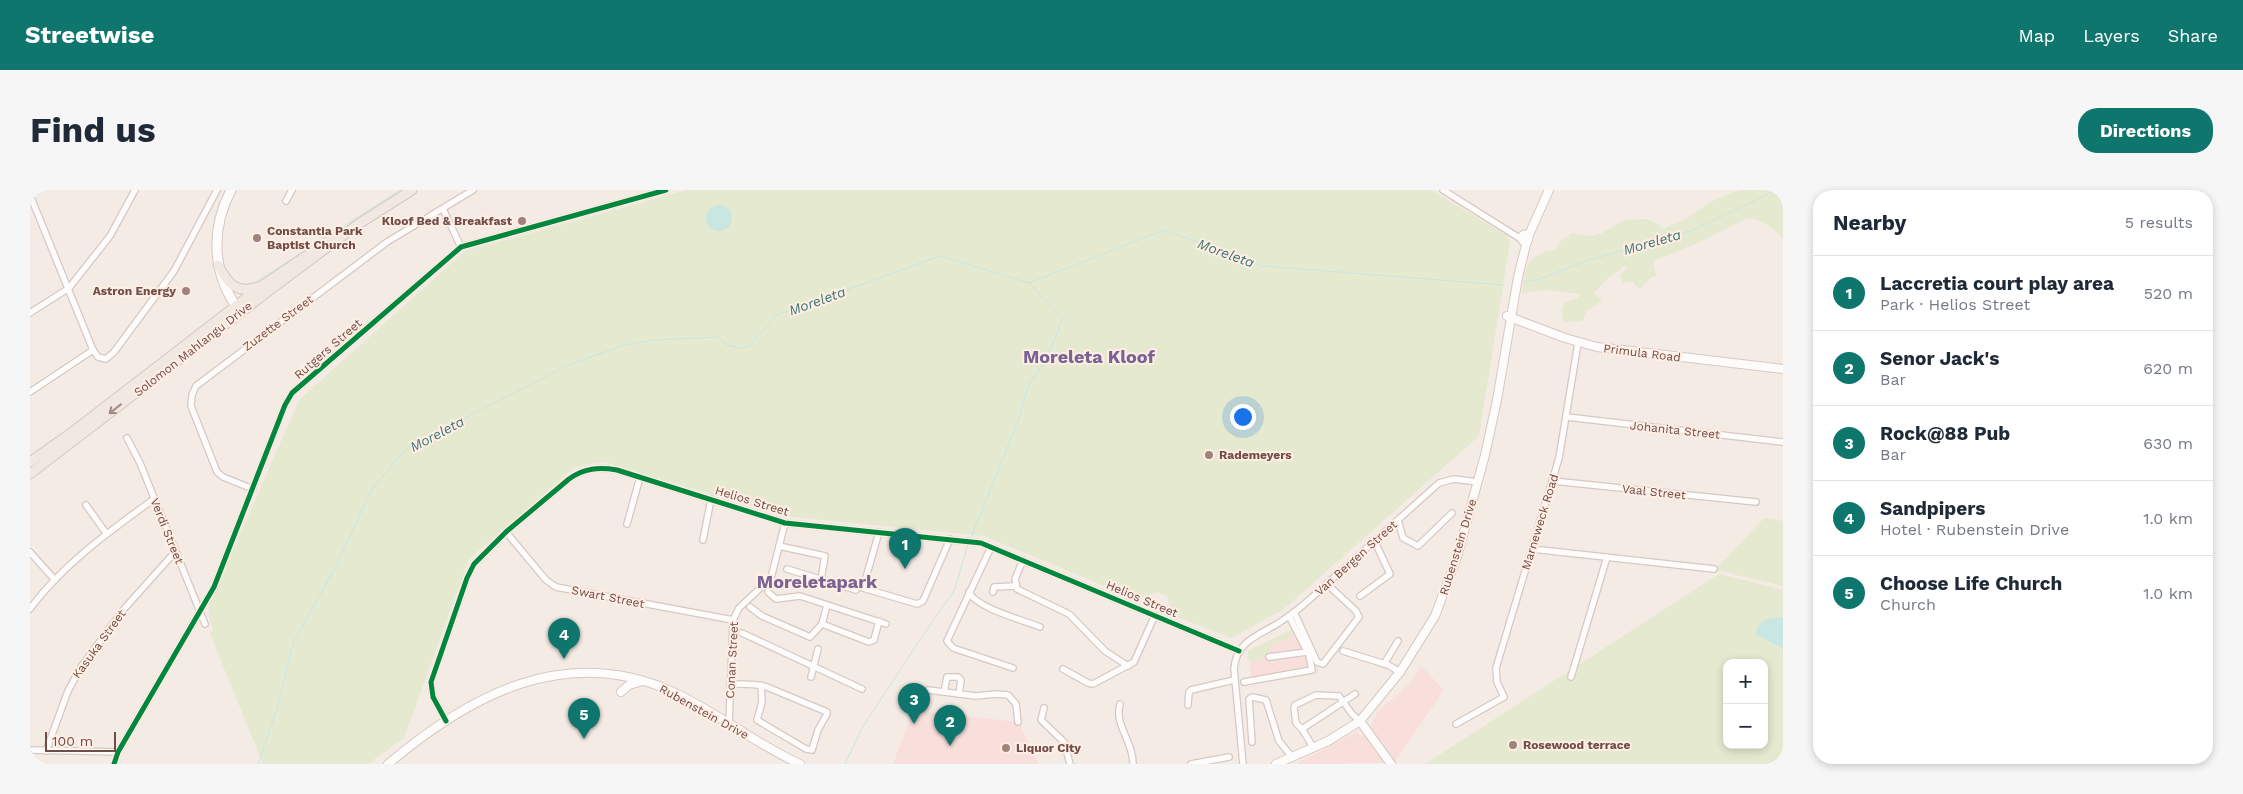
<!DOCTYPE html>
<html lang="en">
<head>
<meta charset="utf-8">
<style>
  :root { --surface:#fff; --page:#f6f6f7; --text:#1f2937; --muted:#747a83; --line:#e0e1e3; --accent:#0f766e }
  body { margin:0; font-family:"Work Sans",sans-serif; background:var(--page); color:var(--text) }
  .controls { position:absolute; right:15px; bottom:15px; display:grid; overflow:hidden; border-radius:10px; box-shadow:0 2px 8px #0003 }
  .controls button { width:45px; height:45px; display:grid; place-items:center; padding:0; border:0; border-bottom:1px solid var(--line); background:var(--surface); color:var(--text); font:25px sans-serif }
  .scale { position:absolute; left:15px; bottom:12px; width:71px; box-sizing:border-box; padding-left:5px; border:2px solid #704d47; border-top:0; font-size:14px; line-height:18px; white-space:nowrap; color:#704d47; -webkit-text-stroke:4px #ffeee4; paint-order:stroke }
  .you { position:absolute; left:1212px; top:226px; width:18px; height:18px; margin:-12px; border:4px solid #fff; border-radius:50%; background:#1a73e8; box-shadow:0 0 0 8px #1a73e833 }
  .badge { display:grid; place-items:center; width:32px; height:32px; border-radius:50%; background:var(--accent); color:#fff; font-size:16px; font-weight:700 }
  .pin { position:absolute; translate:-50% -41px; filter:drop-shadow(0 1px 2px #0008) }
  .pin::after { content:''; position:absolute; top:26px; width:18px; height:15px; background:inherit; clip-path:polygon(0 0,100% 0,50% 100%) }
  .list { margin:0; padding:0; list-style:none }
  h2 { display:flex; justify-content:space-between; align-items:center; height:65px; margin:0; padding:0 20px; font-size:21px }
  h2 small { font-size:16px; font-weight:400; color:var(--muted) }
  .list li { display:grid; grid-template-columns:32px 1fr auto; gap:15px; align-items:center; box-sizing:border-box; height:75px; padding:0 20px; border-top:1px solid var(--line) }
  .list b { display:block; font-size:19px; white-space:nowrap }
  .list p { margin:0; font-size:16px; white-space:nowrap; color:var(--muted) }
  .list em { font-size:16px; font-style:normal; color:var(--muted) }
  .map { position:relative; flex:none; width:1753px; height:574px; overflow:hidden; border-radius:20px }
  header { display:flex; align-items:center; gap:30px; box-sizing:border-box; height:70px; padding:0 25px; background:var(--accent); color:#fff }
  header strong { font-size:24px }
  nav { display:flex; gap:28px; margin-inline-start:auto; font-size:18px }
  .intro { display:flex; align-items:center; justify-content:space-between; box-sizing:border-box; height:120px; padding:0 30px }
  h1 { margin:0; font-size:35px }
  .button { padding:12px 22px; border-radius:20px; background:var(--accent); color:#fff; font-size:18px; font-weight:700 }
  main { display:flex; gap:30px; padding:0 30px }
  aside { flex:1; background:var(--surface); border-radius:20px; box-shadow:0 2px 8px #0003 }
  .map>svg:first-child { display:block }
  .commercial { fill:#f9dfdb }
  .green { fill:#e5e9d0; fill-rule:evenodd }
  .water { fill:#c8e6e2 }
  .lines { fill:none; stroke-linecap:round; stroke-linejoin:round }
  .stream { stroke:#c8e6e2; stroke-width:1 }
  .minor-casing { stroke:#d6c8c3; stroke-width:8 }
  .tertiary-casing { stroke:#d6c8c3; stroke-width:10 }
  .secondary-casing { stroke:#d5c6c2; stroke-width:11 }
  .primary-casing { stroke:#d3c7c3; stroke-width:11 }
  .minor { stroke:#fefcfb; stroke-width:5.5 }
  .tertiary { stroke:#fefcfb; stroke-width:8 }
  .secondary { stroke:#fefcfb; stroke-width:9 }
  .primary { stroke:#f1e8e2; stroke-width:9 }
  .cycleway-casing { stroke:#ffeee4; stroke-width:8 }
  .cycleway { stroke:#00873e; stroke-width:5 }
  .oneway { stroke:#a48b85 }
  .poi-dot { fill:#9f847e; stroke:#ffeee4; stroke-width:2 }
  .labels { text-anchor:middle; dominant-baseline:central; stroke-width:4; stroke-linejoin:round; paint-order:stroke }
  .poi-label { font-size:12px; font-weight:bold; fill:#704d47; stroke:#ffeee4; text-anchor:start }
  .street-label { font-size:12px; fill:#704d47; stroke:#ffeee4 }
  .water-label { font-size:14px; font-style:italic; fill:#3c7673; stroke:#ffeee4 }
  .district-label { font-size:18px; font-weight:bold; fill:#786394; stroke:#ffeee4 }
</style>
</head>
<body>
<header>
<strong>Streetwise</strong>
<nav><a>Map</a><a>Layers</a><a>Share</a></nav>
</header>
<div class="intro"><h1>Find us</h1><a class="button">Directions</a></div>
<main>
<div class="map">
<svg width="1753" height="574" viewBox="0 0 1753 574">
  <rect width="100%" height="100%" fill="#f5ebe5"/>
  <g class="commercial">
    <polygon points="1268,437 1289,483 1222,494 1218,461"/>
    <polygon points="1391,476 1414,500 1364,573 1265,574 1327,542 1331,546 1340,538 1347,522 1379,494"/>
    <polygon points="883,520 989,532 1009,574 863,574"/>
  </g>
  <g class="green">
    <polygon points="657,0 1401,0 1476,45 1480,52 1449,246 1254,419 1201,448 1142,425 1137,406 1126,402 1108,410 954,346 753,326 575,272 565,273 544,278 439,369 374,548 338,574 233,574 180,444 183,439 179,428 179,415 269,210 435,61"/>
    <path d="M 1710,0 L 1753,0 L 1753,49 C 1743,38 1733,29 1718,28 L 1668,53 L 1623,71 L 1626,86 L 1620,88 L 1610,99 L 1606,96 L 1603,91 L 1593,93 L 1590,86 L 1596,79 L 1595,76 L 1579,87 L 1564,103 L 1572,111 L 1557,121 L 1553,130 L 1536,133 L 1533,131 L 1531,120 L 1535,112 L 1546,109 L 1551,104 L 1515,100 L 1492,103 C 1494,79 1498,62 1526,60 L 1529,52 L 1542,43 L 1562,46 L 1572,43 L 1594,30 L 1616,29 L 1630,35 L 1632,39 L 1654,30 L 1682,11 Z"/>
    <polygon points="1734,328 1753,331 1753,396 1685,380"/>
    <path d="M 1689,384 L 1753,400 L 1753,574 L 1395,574 ZM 1697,473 L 1734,473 L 1734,555 L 1697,555 Z"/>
    <polygon points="1265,438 1268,443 1240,457 1238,464 1234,466 1232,469 1217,471 1218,461"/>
  </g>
  <g class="water">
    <circle cx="689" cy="28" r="13"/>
    <path d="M 1753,427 L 1753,459 L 1726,444 C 1728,428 1740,428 1753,427 Z"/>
  </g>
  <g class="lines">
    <g class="stream">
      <polyline points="226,92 370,0"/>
      <polyline points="1493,92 1507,90 1559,70 1661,41 1746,0"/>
      <polyline points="940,350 988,231 999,193 1016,171 1033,128 999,93"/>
      <polyline points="228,574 249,512 263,453 305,378 342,299 376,259 536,176 594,155 624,150 688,147 697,155 709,158 718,157 747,125 910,66 999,93 1134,40 1232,76 1474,95"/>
      <polyline points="815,574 832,538 887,454 925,399 938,354"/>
    </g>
    <defs>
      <g id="minor">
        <polyline points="1413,0 1491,49"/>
        <polyline points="0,5 63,160 68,167 76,169 84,162 144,81 187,0"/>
        <polyline points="256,11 262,0"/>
        <polyline points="413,19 431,57"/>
        <polyline points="0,123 39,98 80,46 105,0"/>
        <polyline points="0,202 63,160"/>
        <polyline points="1537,227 1753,252"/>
        <polyline points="97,248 110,273 175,434"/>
        <polyline points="1523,291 1726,312"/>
        <polyline points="223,299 193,287 187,282 161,216 162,205 166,196 357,52 443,0"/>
        <polyline points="56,315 76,343"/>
        <polyline points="1368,330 1373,348 1388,356 1422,323"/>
        <polyline points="597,334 610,287"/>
        <polyline points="476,342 516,390 526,397 703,430"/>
        <polyline points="849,342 833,398 887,414 893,411 920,349"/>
        <polyline points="673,350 681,309"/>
        <polyline points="749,356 795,366 791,389"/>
        <polyline points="961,357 917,451 923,458 983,478"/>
        <polyline points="1502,359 1684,379"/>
        <polyline points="0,362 25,390"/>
        <polyline points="993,370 985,389 987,399 1039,424 1075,461 1098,476"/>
        <polyline points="757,379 826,400"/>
        <polyline points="738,402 746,409 770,406 856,434"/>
        <path d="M 939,402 C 946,418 993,430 1010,437"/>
        <polyline points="963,402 964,397 985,396"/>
        <polyline points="1330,406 1360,384 1345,352"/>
        <polyline points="720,417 732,426 780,447 792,434 797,415"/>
        <path d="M 0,419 C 31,376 81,340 124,309"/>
        <polyline points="1264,422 1287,472 1293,474 1329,427 1326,421 1297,394"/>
        <polyline points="792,434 839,452 844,450 849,431"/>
        <polyline points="712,443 832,499"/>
        <polyline points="1313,461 1358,475 1370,482"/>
        <polyline points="1239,467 1277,462"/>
        <polyline points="1354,474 1368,451"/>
        <polyline points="1033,479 1058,493 1063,494 1104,472 1125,425"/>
        <polyline points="781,487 788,459"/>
        <polyline points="1541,487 1577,367"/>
        <polyline points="1214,492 1282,480 1279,465 1259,426"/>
        <path d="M 708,494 C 718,494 727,494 737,497 L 797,522 L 797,524 L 788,540 L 782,560 L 776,559 L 727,530 L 732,512 L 731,495"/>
        <polyline points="898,500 946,506 966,504 978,505 986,514 988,532"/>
        <polyline points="914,502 917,487 928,487 931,490 929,504"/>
        <path d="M 1090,514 C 1084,536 1103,550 1103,574"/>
        <polyline points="1158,515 1159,502 1161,500 1204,490"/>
        <polyline points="1014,518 1011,530 1034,552 1040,574"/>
        <path d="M 416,531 L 403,507 L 401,492 L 437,388 L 444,374 L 476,342 L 539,289 C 554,278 569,277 587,280 L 755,333 L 951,353 L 1209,461"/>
        <polyline points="699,534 703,430 709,418 741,388 755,333"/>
        <polyline points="1426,534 1474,507 1467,492 1466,478 1529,268 1548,153"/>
        <polyline points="1272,539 1325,504"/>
        <polyline points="1222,552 1219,509 1222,507 1236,510 1249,551 1262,567"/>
        <polyline points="1283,557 1272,539 1266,533 1264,518 1265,515 1286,505 1309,506 1322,524 1330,531"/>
        <polyline points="0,560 88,562"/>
        <polyline points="16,561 38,501 51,477 94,419 145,362"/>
        <polyline points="84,574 88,562 184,397 255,215 262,203 431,57 636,0"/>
        <polyline points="1161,574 1199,567"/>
        <path d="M 1213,574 L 1204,479 C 1206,452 1227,446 1247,434 C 1258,427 1269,419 1279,410 L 1409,293 L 1424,289 L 1448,292"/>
      </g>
      <g id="tertiary">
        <circle cx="1495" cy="48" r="3.5"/>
        <polyline points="1498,47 1519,0"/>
        <polyline points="1477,126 1535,148 1567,157 1753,179"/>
        <polyline points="591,502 599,495 613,491"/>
        <polyline points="1330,531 1361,574"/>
        <path d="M 358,574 C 440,505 534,454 641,501 C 686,521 725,554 770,574"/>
        <polyline points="1246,574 1298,551 1330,531 1370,482 1405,426 1427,367 1455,265 1467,210 1488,87 1497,51"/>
      </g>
      <path id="secondary" d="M 201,0 C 180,40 182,85 210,122"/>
      <g id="primary">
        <path d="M 188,75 C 197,92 206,105 227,97"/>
        <polyline points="0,272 41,243 233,95 303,48"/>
        <polyline points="0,284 240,100 327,35 382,0"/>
      </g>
    </defs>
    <use href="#minor" class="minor-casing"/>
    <use href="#tertiary" class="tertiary-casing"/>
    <use href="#secondary" class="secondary-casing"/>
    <use href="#primary" class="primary-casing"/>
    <use href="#minor" class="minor"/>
    <use href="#tertiary" class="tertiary"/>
    <use href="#secondary" class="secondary"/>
    <use href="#primary" class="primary"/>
    <defs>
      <g id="cycleway">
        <path d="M 416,531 L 403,507 L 401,492 L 437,388 L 444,374 L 476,342 L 539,289 C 554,278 569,277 587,280 L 755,333 L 951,353 L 1209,461"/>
        <polyline points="84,574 88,562 184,397 255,215 262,203 431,57 636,0"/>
      </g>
    </defs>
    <use href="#cycleway" class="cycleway-casing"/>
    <use href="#cycleway" class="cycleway"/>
  </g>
  <defs><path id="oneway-shaft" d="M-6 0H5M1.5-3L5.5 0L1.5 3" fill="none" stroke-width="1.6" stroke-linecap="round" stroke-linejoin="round" transform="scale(1.25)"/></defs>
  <use class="oneway" href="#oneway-shaft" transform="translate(85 219) rotate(142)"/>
  <g class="poi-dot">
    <circle cx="492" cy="31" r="5"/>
    <circle cx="227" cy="48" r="5"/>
    <circle cx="156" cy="101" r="5"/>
    <circle cx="1179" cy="265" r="5"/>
    <circle cx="1483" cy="555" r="5"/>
    <circle cx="976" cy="558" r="5"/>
  </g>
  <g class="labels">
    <g class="poi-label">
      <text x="482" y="31" text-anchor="end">Kloof Bed &amp; Breakfast</text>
      <text x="237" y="41">Constantia Park<tspan x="237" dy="14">Baptist Church</tspan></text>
      <text x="146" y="101" text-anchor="end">Astron Energy</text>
      <text x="1189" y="265">Rademeyers</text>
      <text x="1493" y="555">Rosewood terrace</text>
      <text x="986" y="558">Liquor City</text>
    </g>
    <g class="street-label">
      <text transform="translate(248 133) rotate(-37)">Zuzette Street</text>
      <text transform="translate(163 159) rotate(-38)">Solomon Mahlangu Drive</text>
      <text transform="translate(298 159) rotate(-41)">Rutgers Street</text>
      <text transform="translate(1612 163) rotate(7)">Primula Road</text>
      <text transform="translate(1645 240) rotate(6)">Johanita Street</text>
      <text transform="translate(1624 302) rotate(6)">Vaal Street</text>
      <text transform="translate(722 311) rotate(17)">Helios Street</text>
      <text transform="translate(1510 332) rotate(-73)">Marneweck Road</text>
      <text transform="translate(137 341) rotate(68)">Verdi Street</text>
      <text transform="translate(1428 357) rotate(-73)">Rubenstein Drive</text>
      <text transform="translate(1326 368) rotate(-42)">Van Bergen Street</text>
      <text transform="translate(578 407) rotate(11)">Swart Street</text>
      <text transform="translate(1112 409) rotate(23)">Helios Street</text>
      <text transform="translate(69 454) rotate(-54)">Kasuka Street</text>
      <text transform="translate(702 470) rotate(-87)">Conan Street</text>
      <text transform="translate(674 522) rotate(29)">Rubenstein Drive</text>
    </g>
    <g class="water-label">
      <text transform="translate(1622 52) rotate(-16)">Moreleta</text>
      <text transform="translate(1196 63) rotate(20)">Moreleta</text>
      <text transform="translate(787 111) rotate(-20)">Moreleta</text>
      <text transform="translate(407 244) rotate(-28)">Moreleta</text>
    </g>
    <g class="district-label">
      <text x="1059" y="166">Moreleta Kloof</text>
      <text x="787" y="391">Moreletapark</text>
    </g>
  </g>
</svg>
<div class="controls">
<button>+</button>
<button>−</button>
</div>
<div class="scale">100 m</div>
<div class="you"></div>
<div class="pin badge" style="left:875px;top:379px">1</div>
<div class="pin badge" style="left:920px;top:556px">2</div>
<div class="pin badge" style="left:884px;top:534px">3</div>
<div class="pin badge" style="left:534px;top:469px">4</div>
<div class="pin badge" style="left:554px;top:549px">5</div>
</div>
<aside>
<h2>Nearby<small>5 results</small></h2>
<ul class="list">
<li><span class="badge">1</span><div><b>Laccretia court play area</b><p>Park · Helios Street</p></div><em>520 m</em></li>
<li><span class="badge">2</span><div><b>Senor Jack's</b><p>Bar</p></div><em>620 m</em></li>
<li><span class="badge">3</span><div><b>Rock@88 Pub</b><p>Bar</p></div><em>630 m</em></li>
<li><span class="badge">4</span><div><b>Sandpipers</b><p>Hotel · Rubenstein Drive</p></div><em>1.0 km</em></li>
<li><span class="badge">5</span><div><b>Choose Life Church</b><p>Church</p></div><em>1.0 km</em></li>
</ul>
</aside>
</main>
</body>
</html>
